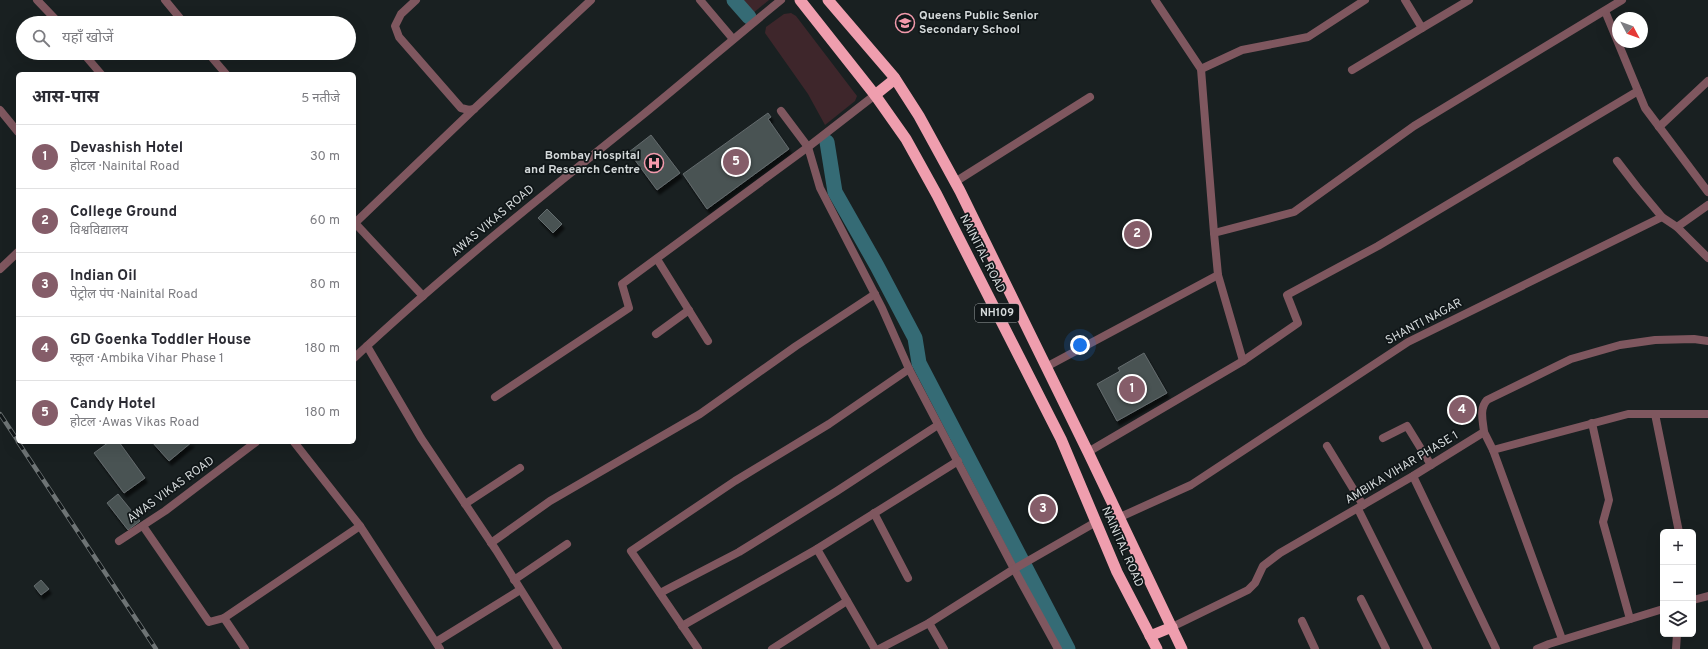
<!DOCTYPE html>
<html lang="hi">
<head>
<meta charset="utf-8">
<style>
  :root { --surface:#fff; --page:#f2f2f3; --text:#2b2b33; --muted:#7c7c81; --line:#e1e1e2; --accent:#855d69 }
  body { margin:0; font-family:Overpass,"Noto Sans Devanagari",sans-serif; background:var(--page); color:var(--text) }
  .controls { position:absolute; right:12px; bottom:12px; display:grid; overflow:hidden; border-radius:6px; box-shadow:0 4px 16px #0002 }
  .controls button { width:36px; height:36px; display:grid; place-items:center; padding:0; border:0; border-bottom:1px solid var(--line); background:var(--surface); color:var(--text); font:20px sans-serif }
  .compass { position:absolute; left:1612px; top:12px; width:36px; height:36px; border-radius:50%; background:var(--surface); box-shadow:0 4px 16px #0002; rotate:131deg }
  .you { position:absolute; left:1080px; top:345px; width:14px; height:14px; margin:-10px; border:3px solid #fff; border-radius:50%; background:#1a73e8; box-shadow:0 0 0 6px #1a73e833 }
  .badge { display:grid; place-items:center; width:26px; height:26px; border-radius:50%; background:var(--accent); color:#fff; font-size:13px; font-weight:700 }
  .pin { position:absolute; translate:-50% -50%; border:2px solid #fff; box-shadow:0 1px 4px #0006 }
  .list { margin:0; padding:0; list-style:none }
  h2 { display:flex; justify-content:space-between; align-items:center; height:52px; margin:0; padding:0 16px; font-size:17px }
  h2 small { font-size:13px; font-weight:400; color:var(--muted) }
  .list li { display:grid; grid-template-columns:26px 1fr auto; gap:12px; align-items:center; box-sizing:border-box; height:64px; padding:0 16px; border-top:1px solid var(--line) }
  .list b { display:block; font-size:15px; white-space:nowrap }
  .list p { margin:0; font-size:13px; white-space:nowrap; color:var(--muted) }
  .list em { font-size:13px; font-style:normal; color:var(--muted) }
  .icon { flex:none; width:22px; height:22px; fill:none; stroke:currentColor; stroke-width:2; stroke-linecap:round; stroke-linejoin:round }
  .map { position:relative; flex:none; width:1708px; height:649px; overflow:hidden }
  .search { position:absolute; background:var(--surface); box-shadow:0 4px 16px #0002; left:16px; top:16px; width:340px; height:44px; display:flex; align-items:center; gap:10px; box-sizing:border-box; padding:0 14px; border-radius:22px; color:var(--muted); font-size:15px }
  .panel { position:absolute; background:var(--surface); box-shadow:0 4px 16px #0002; left:16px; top:72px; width:340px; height:372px; border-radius:6px }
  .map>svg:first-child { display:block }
  .green { fill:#3e262b }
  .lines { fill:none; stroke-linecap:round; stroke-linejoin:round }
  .canal { stroke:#356b75; stroke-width:15 }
  .building { fill:#4a5253; stroke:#646c6e; filter:url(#shadow) }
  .service { stroke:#7f575f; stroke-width:8 }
  .minor { stroke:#7f575f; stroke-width:8 }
  .trunk { stroke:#ef9eae; stroke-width:11 }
  .rail-casing { stroke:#6e7475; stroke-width:4.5 }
  .rail { stroke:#101618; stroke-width:3; stroke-dasharray:9; stroke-linecap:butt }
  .labels { text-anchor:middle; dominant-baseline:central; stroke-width:3.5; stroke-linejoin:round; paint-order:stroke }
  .shield { fill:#101618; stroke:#999ea0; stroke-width:1 }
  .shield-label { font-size:11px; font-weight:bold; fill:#d4d9da }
  .poi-label { font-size:12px; font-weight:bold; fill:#d4d9da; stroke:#101618; text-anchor:start }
  .street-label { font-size:12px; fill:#d4d9da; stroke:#101618 }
</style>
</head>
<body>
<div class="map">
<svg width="1708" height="649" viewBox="0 0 1708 649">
  <defs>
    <filter id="shadow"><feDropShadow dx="2.5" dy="4.5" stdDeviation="1" flood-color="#0009"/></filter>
  </defs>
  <rect width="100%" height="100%" fill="#192021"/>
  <g class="green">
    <polygon points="740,0 769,0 752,14"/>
    <polygon points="791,13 796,16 857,96 855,101 825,125 808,94 765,33 766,27 784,14"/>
  </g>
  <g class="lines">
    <g class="canal">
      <polyline points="734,0 749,17"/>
      <polyline points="827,142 835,192 877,266 915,338 919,363 1068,649"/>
    </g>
  </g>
  <g class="building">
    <polygon points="768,113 771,117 768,119 789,149 707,209 683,174"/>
    <polygon points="651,135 680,173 657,190 629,152"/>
    <polygon points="547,209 562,224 553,233 538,218"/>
    <polygon points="1144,353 1167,393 1117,421 1097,384 1120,371 1118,368"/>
    <polygon points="109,442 119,442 145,478 124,493 94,453"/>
    <polygon points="152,442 192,442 169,461"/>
    <polygon points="118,494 140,521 128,530 107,503"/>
    <polygon points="41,580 49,589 41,595 34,586"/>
  </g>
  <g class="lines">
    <g class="service">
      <polyline points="781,111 808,147"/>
      <polyline points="955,182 1090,97"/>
    </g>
    <g class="minor">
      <polyline points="37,0 59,23"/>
      <polyline points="165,0 184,23"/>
      <polyline points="416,0 401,14 395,26 399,37 461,108 469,110 474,109"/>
      <polyline points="700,0 733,39"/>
      <polyline points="1155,0 1201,69 1214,233"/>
      <polyline points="1405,0 1422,28 1469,0"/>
      <polyline points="1605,11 1645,108 1708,192"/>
      <polyline points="83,53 101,74"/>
      <polyline points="208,53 226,74"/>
      <polyline points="1201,69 1242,50 1308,37 1365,0"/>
      <polyline points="1352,70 1422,28"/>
      <polyline points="0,110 18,132"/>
      <polyline points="1659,127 1708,81"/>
      <polyline points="808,147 820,188 882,308 909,369 1014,569 1058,649"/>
      <polyline points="1617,161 1637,187 1662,217"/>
      <polyline points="354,222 423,296"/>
      <polyline points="355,223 474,109 591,0"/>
      <polyline points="1677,227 1708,258"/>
      <polyline points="657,259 708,341"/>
      <polyline points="0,269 18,252"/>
      <polyline points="1218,275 1243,361 1298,323 1287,295 1378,246 1638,91"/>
      <polyline points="656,334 689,310"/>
      <polyline points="367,346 421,438 496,550 558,649"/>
      <path d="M 354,358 C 445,273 542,196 639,118 C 687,79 733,39 781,0"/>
      <polyline points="1046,367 1218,275 1214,233 1294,212 1414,126 1622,0"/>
      <polyline points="495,397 629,308 622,284 808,147 875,95"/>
      <polyline points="1655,414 1679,532"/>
      <polyline points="1592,423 1609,500 1603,522 1630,619"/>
      <polyline points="1484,432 1493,450 1562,639"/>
      <polyline points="1383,438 1407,426 1431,465"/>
      <polyline points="294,442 360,526 440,649"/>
      <polyline points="1327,446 1363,505"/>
      <polyline points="1493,450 1628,414 1708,414"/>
      <polyline points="1088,452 1243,361"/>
      <polyline points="1413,476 1496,649"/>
      <polyline points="465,504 520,468"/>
      <polyline points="1358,509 1428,649"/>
      <polyline points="874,513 908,578"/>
      <polyline points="1118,518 1191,485 1408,342 1662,217 1677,227 1708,205"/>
      <polyline points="143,526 209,622 224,618"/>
      <polyline points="119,541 165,511 256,442"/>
      <polyline points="491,543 550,501 700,414 796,346 875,294"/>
      <polyline points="817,549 875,649"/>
      <polyline points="514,580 567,544"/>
      <polyline points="660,593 739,552 837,491 938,425"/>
      <polyline points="1361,599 1386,649"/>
      <polyline points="1693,600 1708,596"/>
      <polyline points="1302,621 1315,649"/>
      <polyline points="929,623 944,649"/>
      <polyline points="682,626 817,549 958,461"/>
      <path d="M 1172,627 L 1248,590 L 1255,583 L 1263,566 L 1280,553 L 1413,476 L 1484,432 C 1483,421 1479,409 1487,400 L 1571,359 L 1620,345 L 1655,340 L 1694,339 L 1708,341"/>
      <polyline points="436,642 520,590"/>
      <polyline points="245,649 224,618 360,526"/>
      <polyline points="698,649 631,551 735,481 829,424 909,369"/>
      <polyline points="772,649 847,601"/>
      <polyline points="879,649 929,623 1014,569 1096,522"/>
      <polyline points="1537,649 1549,644 1663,609"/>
      <polyline points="1676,649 1677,634"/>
    </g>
    <g class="trunk">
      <polyline points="800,0 875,95 906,139 937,195 1061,439 1117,572 1157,649"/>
      <polyline points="828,0 894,77 919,116 960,191 1088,452 1182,649"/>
      <polyline points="875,95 895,79"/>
      <polyline points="1150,636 1172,627"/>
    </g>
    <defs>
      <g id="rail">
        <polyline points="0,414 18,441"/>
        <polyline points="18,442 156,649"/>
      </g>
    </defs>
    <use href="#rail" class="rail-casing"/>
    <use href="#rail" class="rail"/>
  </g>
  <defs>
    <symbol id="school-ring" viewBox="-11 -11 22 22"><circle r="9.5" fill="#101618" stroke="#f39aac" stroke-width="1.5"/><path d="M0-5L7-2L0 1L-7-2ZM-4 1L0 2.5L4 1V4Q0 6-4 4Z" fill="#f39aac"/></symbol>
    <symbol id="hospital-ring" viewBox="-11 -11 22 22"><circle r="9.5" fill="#101618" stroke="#f39aac" stroke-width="1.5"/><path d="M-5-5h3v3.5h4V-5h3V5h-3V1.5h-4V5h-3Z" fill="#f39aac"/></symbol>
  </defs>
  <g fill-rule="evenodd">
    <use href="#school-ring" x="894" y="12" width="22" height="22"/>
    <use href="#hospital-ring" x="643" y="152" width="22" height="22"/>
  </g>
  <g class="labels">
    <rect class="shield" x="975" y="304" width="44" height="18" rx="3"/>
    <g class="shield-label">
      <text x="997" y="313">NH109</text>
    </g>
    <g class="poi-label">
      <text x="919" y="16">Queens Public Senior<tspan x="919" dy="14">Secondary School</tspan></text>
      <text x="640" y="156" text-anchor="end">Bombay Hospital<tspan x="640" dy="14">and Research Centre</tspan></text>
    </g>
    <g class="street-label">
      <text transform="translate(493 221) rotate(-40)">AWAS VIKAS ROAD</text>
      <text transform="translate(982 254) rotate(63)">NAINITAL ROAD</text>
      <text transform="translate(1424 322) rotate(-28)">SHANTI NAGAR</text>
      <text transform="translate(1402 468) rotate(-31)">AMBIKA VIHAR PHASE 1</text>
      <text transform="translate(171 490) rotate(-36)">AWAS VIKAS ROAD</text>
      <text transform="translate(1122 547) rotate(66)">NAINITAL ROAD</text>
    </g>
  </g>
</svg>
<div class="controls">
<button>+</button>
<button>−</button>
<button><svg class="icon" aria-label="layers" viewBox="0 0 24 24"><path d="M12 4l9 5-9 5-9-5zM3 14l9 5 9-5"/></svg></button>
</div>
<svg class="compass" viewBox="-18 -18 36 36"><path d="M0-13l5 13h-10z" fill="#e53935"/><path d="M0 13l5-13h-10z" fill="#7c7c81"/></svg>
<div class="you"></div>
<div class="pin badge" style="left:1132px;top:389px">1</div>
<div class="pin badge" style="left:1137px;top:234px">2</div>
<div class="pin badge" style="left:1043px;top:509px">3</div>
<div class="pin badge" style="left:1462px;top:410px">4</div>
<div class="pin badge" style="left:736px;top:162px">5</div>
<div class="search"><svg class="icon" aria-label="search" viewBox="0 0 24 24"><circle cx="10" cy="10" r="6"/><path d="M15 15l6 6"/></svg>यहाँ खोजें</div>
<section class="panel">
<h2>आस-पास<small>5 नतीजे</small></h2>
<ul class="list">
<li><span class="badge">1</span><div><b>Devashish Hotel</b><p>होटल · Nainital Road</p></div><em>30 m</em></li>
<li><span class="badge">2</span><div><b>College Ground</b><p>विश्वविद्यालय</p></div><em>60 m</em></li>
<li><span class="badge">3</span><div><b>Indian Oil</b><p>पेट्रोल पंप · Nainital Road</p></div><em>80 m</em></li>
<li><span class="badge">4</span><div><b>GD Goenka Toddler House</b><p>स्कूल · Ambika Vihar Phase 1</p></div><em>180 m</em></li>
<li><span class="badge">5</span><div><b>Candy Hotel</b><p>होटल · Awas Vikas Road</p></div><em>180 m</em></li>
</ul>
</section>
</div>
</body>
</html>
